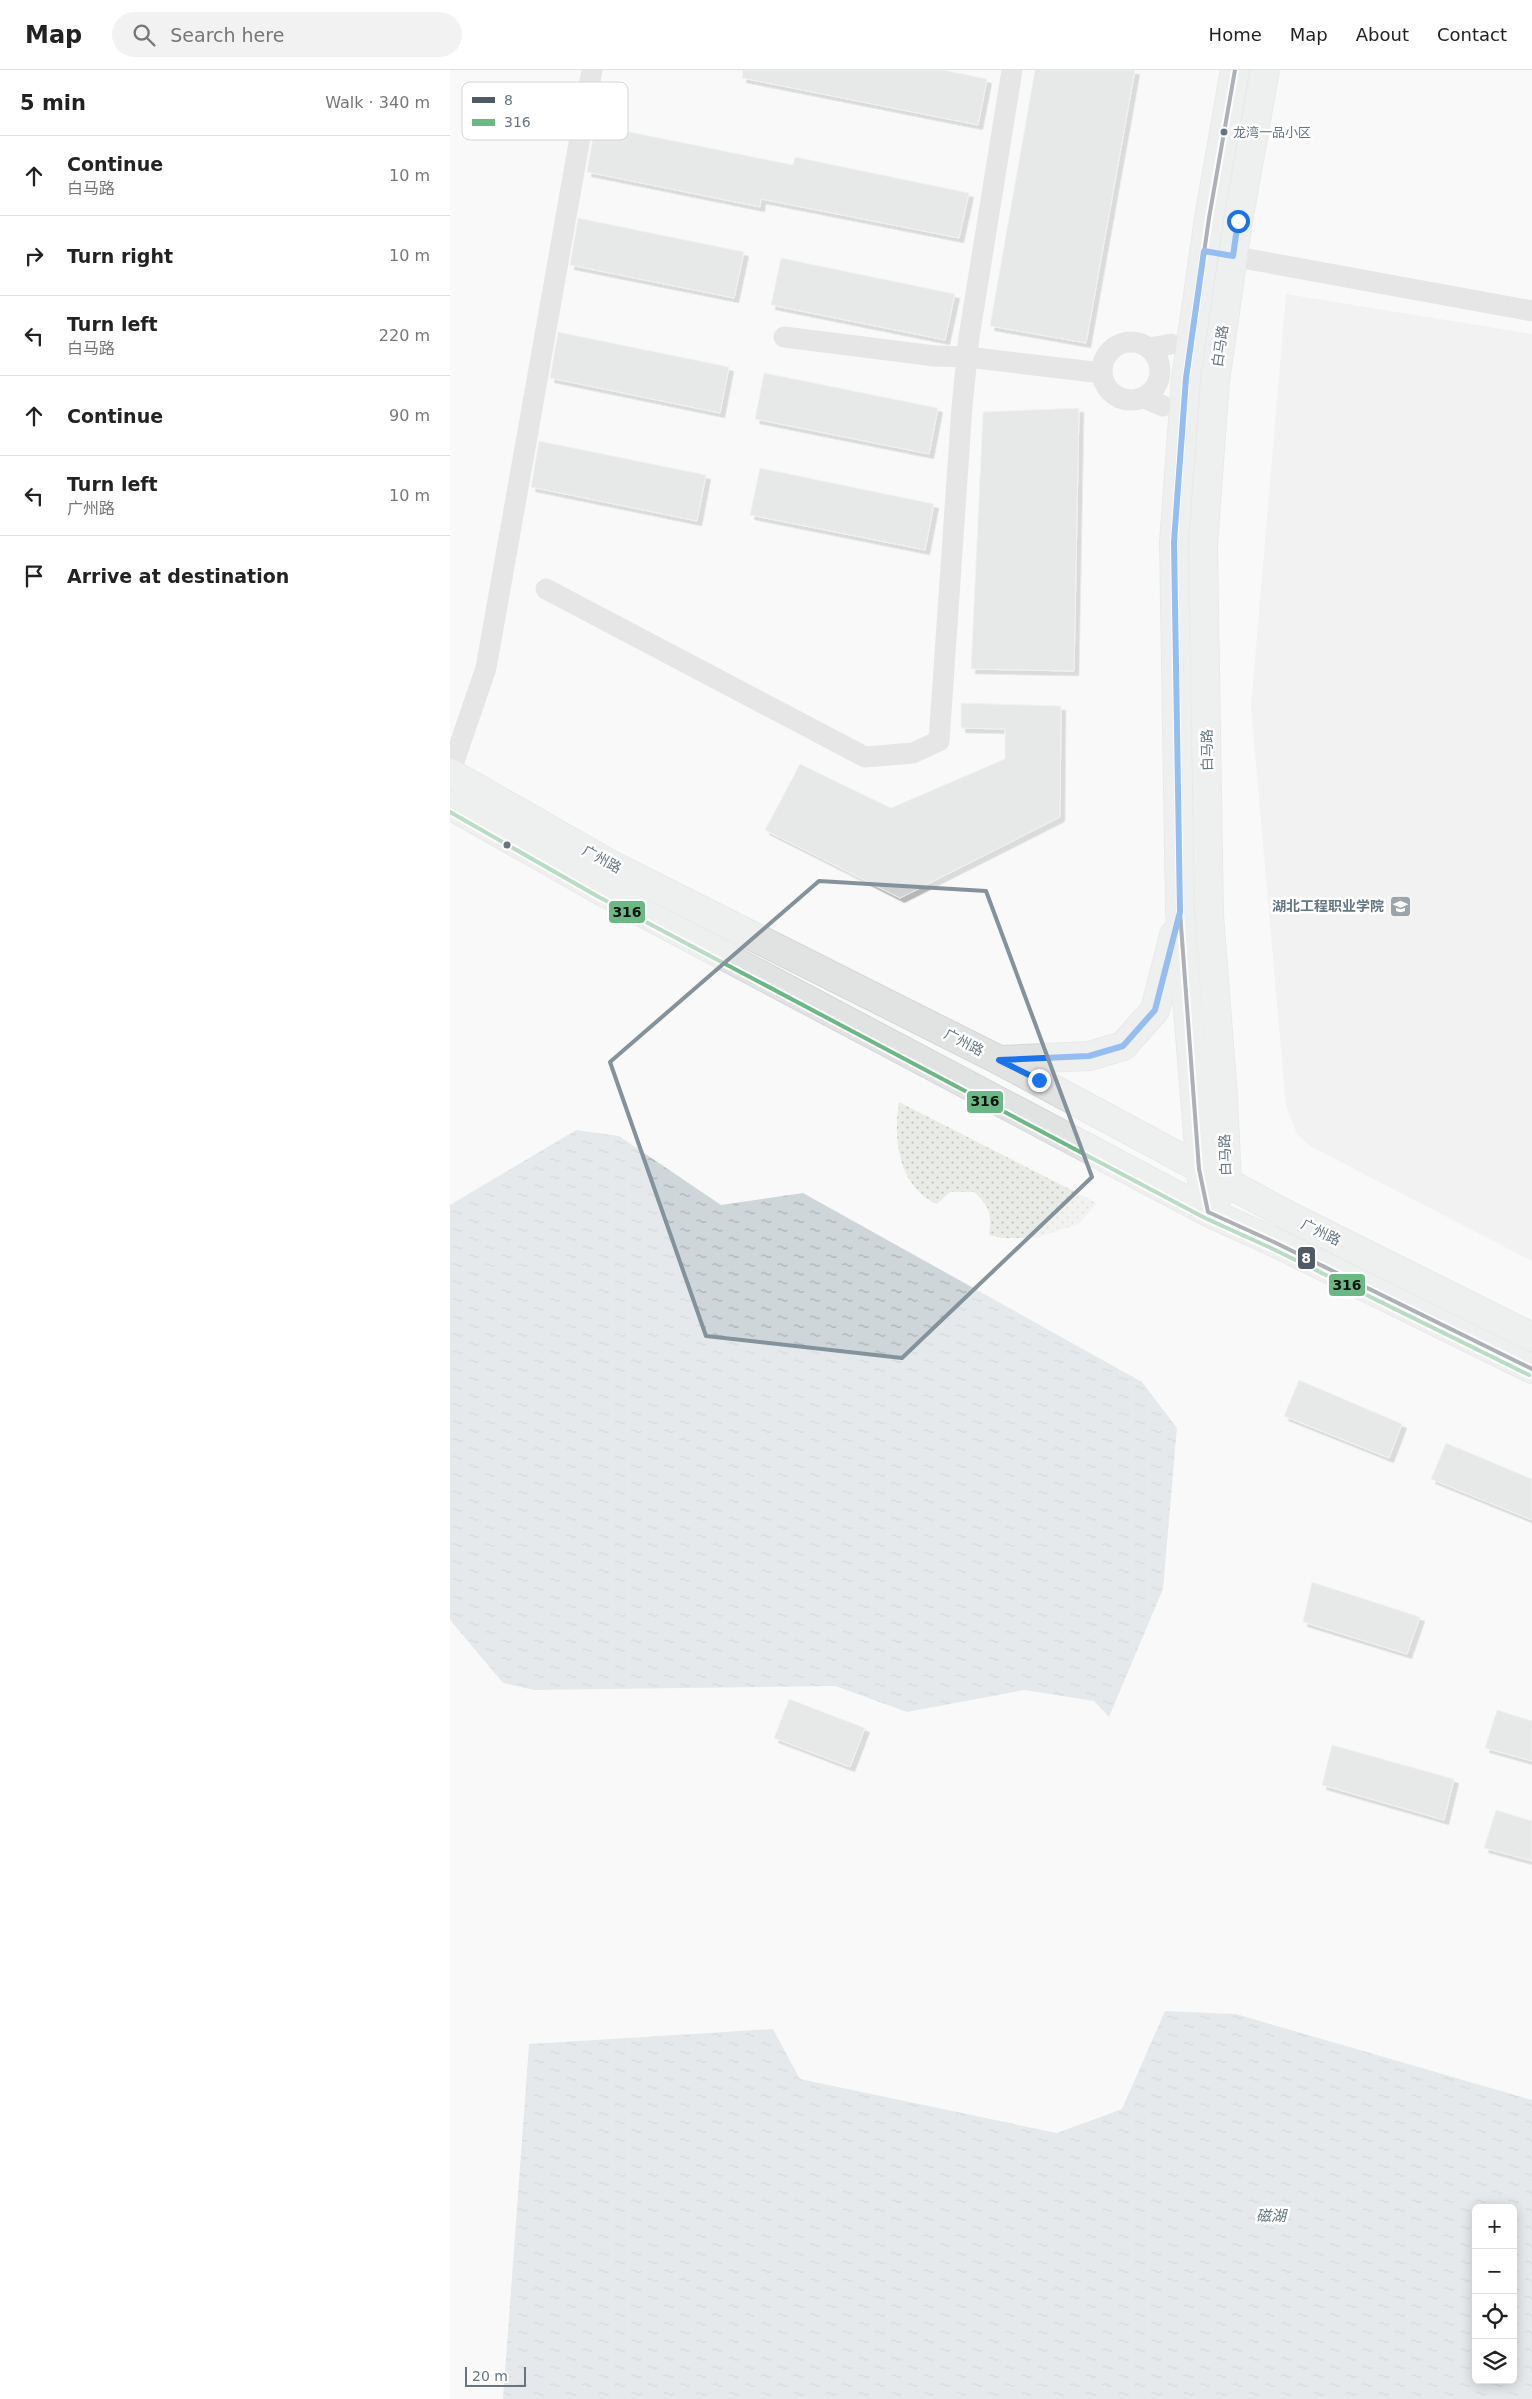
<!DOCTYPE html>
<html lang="en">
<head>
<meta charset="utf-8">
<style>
  :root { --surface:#fff; --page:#f2f2f2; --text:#222; --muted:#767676; --line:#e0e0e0 }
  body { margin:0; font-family:"DejaVu Sans","Noto Sans SC",sans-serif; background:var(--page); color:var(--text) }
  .controls { position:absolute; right:15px; bottom:15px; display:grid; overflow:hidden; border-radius:8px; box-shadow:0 2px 12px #0003 }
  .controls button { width:45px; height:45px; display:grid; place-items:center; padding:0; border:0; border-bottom:1px solid var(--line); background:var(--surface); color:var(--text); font:25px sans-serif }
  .scale { position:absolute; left:15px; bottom:12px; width:61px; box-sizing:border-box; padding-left:5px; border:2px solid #657683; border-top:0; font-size:14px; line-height:18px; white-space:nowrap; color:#657683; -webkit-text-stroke:4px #fff; paint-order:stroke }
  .stop { position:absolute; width:15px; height:15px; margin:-11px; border:4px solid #1a73e8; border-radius:50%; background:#fff }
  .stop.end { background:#1a73e8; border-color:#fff; box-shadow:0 1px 5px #0008 }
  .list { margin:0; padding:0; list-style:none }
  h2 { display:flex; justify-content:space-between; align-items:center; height:65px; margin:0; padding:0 20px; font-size:21px }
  h2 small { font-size:16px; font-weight:400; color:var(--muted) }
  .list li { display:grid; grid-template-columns:32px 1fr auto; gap:15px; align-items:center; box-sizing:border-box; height:80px; padding:0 20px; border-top:1px solid var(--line) }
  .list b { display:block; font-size:19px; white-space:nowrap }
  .list p { margin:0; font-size:16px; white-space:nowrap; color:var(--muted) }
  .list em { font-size:16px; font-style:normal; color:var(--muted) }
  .icon { flex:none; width:28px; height:28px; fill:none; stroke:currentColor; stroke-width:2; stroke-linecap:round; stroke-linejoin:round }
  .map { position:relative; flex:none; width:1082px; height:2329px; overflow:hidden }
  header { display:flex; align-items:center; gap:30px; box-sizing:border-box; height:70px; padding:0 25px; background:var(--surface); border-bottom:1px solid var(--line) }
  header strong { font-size:24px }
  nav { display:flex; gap:28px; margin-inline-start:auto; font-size:18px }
  .search { width:350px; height:45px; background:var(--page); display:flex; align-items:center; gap:12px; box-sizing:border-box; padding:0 18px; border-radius:28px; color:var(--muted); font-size:19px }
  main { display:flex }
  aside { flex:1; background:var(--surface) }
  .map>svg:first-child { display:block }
  .built { fill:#e8e9e9 }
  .grass { fill:url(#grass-dots) }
  .water { fill:url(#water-ripples); fill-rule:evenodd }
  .building { fill:#d0d2d3; stroke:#e8e8e8; filter:url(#shadow) }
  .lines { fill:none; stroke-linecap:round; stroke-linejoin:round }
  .secondary-casing { stroke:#d5d6d7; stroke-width:30 }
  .street { stroke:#cecfd0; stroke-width:21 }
  .secondary { stroke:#e1e2e2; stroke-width:28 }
  .bus-1-casing { stroke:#fff; stroke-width:8 }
  .bus-2-casing { stroke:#fff; stroke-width:8 }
  .bus-1 { stroke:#4f5a66; stroke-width:4 }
  .bus-2 { stroke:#6ab883; stroke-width:4 }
  .route { stroke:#1a73e8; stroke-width:6 }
  .marked { fill:none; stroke:#84929c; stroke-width:4; stroke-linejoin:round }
  .bus-dot { fill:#657683; stroke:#fff; stroke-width:2 }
  .labels { text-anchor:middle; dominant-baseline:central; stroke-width:5; stroke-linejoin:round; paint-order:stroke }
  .bus-label { font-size:13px; fill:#657683; stroke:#fff; text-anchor:start }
  .street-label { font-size:14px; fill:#657683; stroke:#fff }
  .poi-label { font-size:14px; font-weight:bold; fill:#657683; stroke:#fff; text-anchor:end }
  .water-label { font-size:15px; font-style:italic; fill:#60757c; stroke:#fff }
  .key { fill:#fff; stroke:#d1d6da; stroke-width:1 }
  .key-label { font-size:14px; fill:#657683 }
  .line-badge { stroke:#fff; stroke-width:2 }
  .badge-label { font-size:14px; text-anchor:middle; font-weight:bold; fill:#fff }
  .pale-badge-label { font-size:14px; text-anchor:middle; font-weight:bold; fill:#111 }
</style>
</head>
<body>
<header>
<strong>Map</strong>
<div class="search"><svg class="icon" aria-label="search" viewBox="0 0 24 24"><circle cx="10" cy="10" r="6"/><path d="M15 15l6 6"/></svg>Search here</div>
<nav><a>Home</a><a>Map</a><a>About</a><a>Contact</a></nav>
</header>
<main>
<aside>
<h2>5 min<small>Walk · 340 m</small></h2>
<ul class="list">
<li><svg class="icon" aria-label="ahead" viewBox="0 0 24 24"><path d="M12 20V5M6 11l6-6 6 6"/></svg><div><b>Continue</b><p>白马路</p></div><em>10 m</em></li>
<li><svg class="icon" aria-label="right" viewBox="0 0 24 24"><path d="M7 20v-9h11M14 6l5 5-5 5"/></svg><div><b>Turn right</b></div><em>10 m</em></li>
<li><svg class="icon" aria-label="left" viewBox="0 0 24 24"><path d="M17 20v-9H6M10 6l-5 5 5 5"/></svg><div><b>Turn left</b><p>白马路</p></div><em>220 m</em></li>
<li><svg class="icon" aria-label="ahead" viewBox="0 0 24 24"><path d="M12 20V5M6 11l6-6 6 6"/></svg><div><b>Continue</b></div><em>90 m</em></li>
<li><svg class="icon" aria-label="left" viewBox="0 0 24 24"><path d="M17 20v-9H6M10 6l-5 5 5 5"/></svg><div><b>Turn left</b><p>广州路</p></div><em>10 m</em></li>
<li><svg class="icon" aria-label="arrive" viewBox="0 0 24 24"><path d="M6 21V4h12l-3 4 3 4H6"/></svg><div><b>Arrive at destination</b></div></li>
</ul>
</aside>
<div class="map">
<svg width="1082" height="2329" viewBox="0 0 1082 2329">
  <defs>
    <pattern id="grass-dots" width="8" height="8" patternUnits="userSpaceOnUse" patternTransform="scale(1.25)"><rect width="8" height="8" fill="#e8ebe6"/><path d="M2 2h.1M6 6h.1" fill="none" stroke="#c0c3c0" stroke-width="1.8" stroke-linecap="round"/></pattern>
    <pattern id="water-ripples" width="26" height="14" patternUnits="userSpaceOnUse" patternTransform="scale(1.25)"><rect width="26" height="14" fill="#ced6d9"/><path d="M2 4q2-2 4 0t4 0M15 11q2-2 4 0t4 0" fill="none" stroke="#abb2b5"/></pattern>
    <filter id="shadow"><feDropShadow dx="4.5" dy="4.5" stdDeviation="0" flood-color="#0004"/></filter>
  </defs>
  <rect width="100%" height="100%" fill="#f9f9f9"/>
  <polygon class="built" points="836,224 1082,264 1082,1191 860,1076 847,1064 836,1036 801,637"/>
  <path class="grass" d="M 449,1032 L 647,1133 L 629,1154 L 585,1168 L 552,1168 L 539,1165 C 542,1144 540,1137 524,1122 L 500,1122 L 487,1134 C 448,1116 443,1070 449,1032 Z"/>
  <g class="water">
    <polygon points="126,1060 169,1066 271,1135 353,1123 692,1312 727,1358 713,1519 659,1647 644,1631 574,1620 457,1642 385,1616 84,1620 53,1613 0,1550 0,1135"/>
    <path d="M 715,1941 L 786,1944 L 1082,2030 L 1082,2329 L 53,2329 L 79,1974 L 323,1959 L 350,2009 L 607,2063 L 672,2039 ZM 1026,2138 L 1063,2138 L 1063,2310 L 1026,2310 Z"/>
  </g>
  <g class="building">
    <polygon points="293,0 493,0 537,9 528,55 292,8"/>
    <polygon points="585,0 685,0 636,273 540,256"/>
    <polygon points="145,55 343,95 345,87 519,123 509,168 311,129 310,137 137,102"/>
    <polygon points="128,148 294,182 284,228 120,195"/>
    <polygon points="331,188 505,224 495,270 321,235"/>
    <polygon points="108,262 279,297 270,343 100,308"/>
    <polygon points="314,303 488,338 479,384 305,349"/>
    <polygon points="629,338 624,601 521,599 533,342"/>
    <polygon points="89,371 256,405 247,451 81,417"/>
    <polygon points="310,398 484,434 475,480 300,445"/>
    <polygon points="511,633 611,636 610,747 450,828 315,760 350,694 441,738 555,689 555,659 511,658"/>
    <polygon points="849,1310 952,1354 939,1388 834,1346"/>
    <polygon points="996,1373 1082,1409 1082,1450 981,1409"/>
    <polygon points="862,1512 970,1547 957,1584 853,1552"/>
    <polygon points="339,1629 415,1658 400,1697 324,1668"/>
    <polygon points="1047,1640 1082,1651 1082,1691 1035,1678"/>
    <polygon points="882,1675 1004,1709 994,1750 872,1715"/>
    <polygon points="1046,1740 1082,1751 1082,1791 1034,1778"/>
  </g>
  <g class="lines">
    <defs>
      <g id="secondary">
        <polyline points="0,703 163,796 549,990 839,1146 1082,1267"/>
        <polyline points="0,735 150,820 758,1142 824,1172 1082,1299"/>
        <polyline points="552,990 639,986 673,976 705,940 724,865"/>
        <polyline points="752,1113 730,842 724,472 736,308 759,148 785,0"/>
        <polyline points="768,1126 777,1112 773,1026 759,845 753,475 765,311 788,151 815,0"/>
      </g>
    </defs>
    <use href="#secondary" class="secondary-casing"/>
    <g class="street">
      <polyline points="754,181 1082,241"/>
      <polyline points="334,267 485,286 517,287 652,303"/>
      <circle cx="681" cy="301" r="29"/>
      <polyline points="700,278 721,274"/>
      <polyline points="694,328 713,336"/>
      <polyline points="96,519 415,687 463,683 489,671 512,337 519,267 562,0"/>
      <polyline points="0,703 36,598 142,0"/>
    </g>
    <use href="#secondary" class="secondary"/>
    <defs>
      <polyline id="bus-1" points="785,0 759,148 736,308 724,472 730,842 749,1099 758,1142 824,1172 1082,1299"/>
      <polyline id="bus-2" points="0,742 147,826 755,1148 821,1178 1079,1305"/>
    </defs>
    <use href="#bus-1" class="bus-1-casing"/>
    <use href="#bus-2" class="bus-2-casing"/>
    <use href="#bus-1" class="bus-1"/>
    <use href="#bus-2" class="bus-2"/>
  </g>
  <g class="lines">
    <polyline class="route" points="589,1010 549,990 639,986 673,976 705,940 730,842 724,472 736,308 754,181 783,186 788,151"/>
  </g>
  <path d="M0 0H1082V2329H0ZM 369,811 L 536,821 L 642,1107 L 452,1288 L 256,1266 L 160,992 Z" fill="#f9f9f9" fill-opacity=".55" fill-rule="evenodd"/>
  <path class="marked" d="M 369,811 L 536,821 L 642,1107 L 452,1288 L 256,1266 L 160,992 Z"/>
  <defs>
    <symbol id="university-square" viewBox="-11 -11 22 22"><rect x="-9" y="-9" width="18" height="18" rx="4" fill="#99a4ac" stroke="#fff"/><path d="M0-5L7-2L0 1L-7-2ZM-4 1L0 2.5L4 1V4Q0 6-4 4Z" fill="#fff"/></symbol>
  </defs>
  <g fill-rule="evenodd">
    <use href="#university-square" x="938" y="824" width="25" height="25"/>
  </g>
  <g class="bus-dot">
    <circle cx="774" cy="62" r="4.5"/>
    <circle cx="57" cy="775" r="4.5"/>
  </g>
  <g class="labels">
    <g class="bus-label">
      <text x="783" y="62">龙湾一品小区</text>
    </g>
    <g class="street-label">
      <text transform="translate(770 276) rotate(-82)">白马路</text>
      <text transform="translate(757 680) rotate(-91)">白马路</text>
      <text transform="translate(152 789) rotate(29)">广州路</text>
      <text transform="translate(514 972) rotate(27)">广州路</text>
      <text transform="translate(775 1085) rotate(-92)">白马路</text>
      <text transform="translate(871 1162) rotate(26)">广州路</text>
    </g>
    <g class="poi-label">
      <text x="934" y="836">湖北工程职业学院</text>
    </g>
    <g class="water-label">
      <text x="821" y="2146">磁湖</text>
    </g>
  </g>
  <rect x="12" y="12" width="166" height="58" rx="8" class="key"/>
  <rect x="22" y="27" width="23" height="6" fill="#4f5a66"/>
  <rect x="22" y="49" width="23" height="7" fill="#6ab883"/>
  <g class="key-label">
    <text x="54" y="35">8</text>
    <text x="54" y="57">316</text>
  </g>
  <g class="line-badge">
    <rect x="158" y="830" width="38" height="24" rx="5" fill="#6ab883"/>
    <rect x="516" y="1020" width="38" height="24" rx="5" fill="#6ab883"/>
    <rect x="847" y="1176" width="19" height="24" rx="5" fill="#4f5a66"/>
    <rect x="878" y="1203" width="38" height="24" rx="5" fill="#6ab883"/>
  </g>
  <g class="badge-label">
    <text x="856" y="1193">8</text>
  </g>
  <g class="pale-badge-label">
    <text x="177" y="847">316</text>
    <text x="535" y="1036">316</text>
    <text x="897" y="1220">316</text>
  </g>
</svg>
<div class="controls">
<button>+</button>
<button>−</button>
<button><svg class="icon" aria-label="locate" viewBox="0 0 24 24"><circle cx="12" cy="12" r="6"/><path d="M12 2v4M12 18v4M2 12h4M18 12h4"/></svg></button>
<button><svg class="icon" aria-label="layers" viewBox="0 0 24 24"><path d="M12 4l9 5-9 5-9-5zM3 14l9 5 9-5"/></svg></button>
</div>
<div class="scale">20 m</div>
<div class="stop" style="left:788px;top:151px"></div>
<div class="stop end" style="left:589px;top:1010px"></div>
</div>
</main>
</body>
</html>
